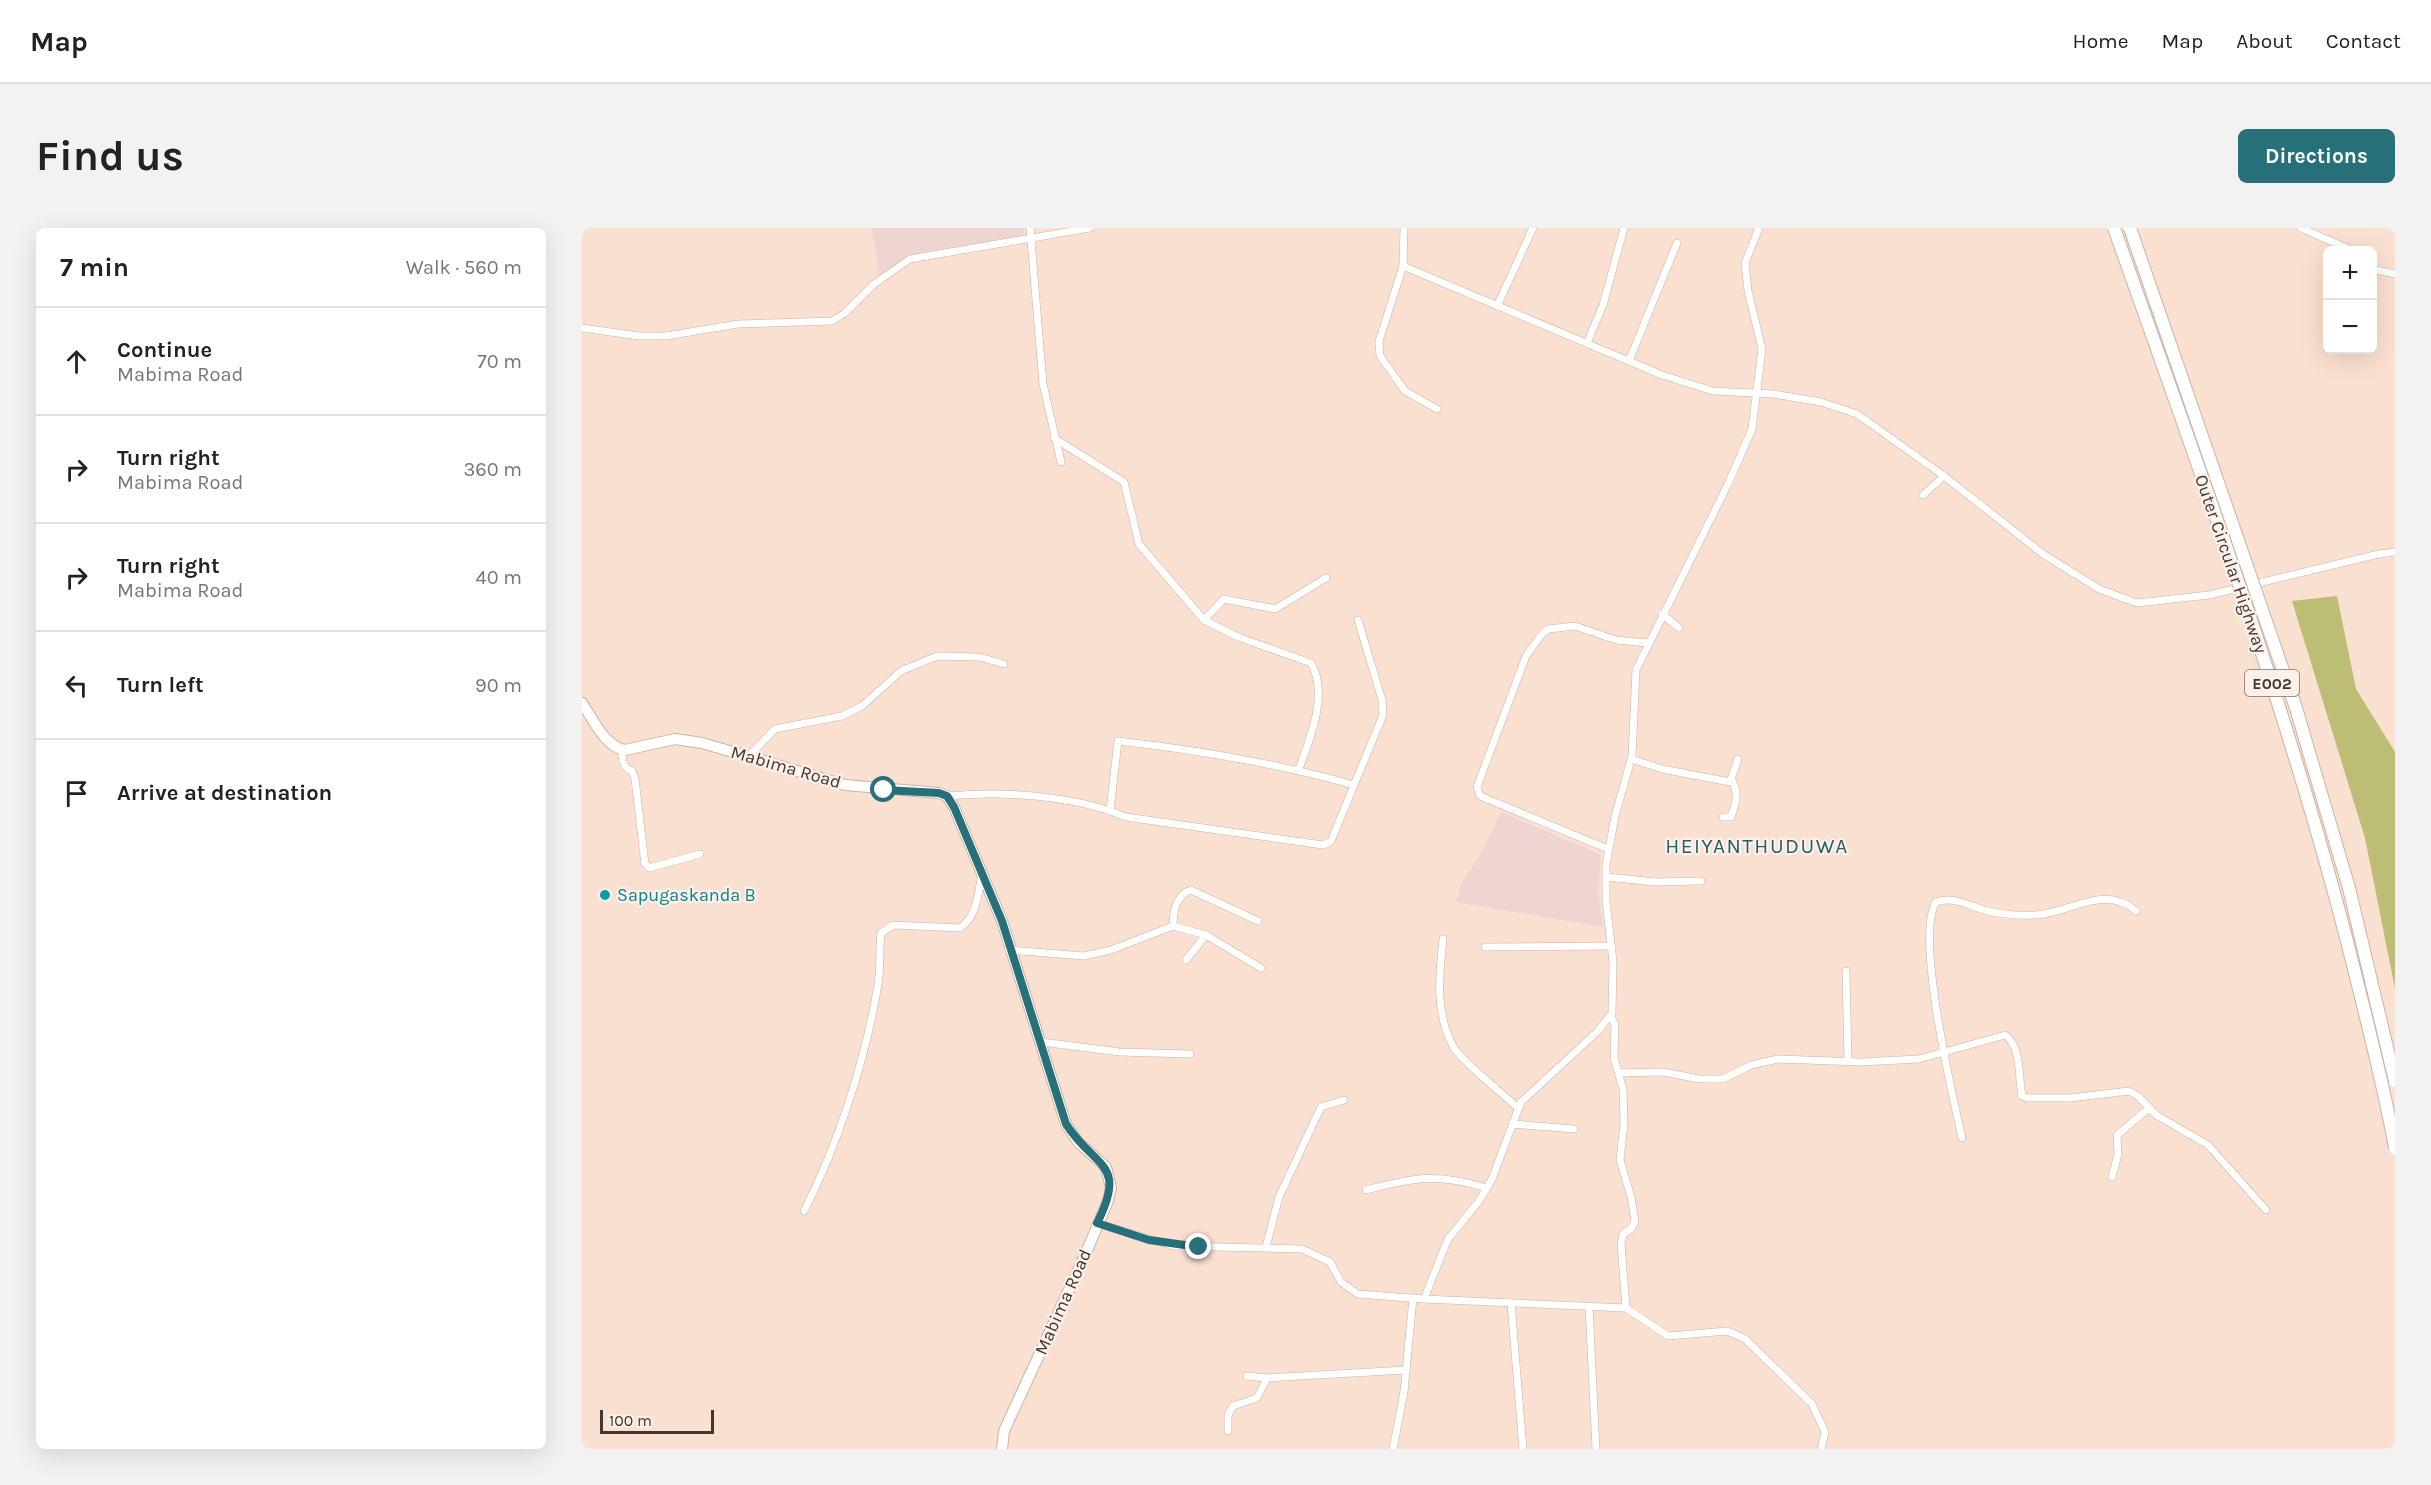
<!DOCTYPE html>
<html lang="en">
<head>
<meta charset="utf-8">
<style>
  :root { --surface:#fff; --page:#f2f2f2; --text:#222; --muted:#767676; --line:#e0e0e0; --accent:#277079 }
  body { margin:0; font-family:Karla,sans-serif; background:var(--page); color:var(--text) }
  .controls { position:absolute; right:18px; top:18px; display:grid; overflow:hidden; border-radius:9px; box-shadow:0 6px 24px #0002 }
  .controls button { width:54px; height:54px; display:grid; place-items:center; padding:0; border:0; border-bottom:2px solid var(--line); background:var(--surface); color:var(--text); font:30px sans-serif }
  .scale { position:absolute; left:18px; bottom:15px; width:114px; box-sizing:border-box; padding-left:6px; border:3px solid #423831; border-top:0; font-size:16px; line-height:21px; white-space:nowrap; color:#423831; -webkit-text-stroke:4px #fbf0ea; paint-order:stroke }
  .stop { position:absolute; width:18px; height:18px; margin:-14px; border:4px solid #277079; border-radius:50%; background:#fff }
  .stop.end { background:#277079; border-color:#fff; box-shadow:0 2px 6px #0008 }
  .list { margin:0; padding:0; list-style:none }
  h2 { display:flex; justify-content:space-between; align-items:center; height:78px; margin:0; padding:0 24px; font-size:26px }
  h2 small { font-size:20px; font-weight:400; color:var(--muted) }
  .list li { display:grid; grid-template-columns:39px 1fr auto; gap:18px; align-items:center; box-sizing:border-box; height:108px; padding:0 24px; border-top:2px solid var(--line) }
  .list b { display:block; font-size:22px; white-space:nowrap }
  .list p { margin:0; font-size:20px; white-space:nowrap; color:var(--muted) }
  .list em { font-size:20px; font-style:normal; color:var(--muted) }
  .icon { flex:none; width:33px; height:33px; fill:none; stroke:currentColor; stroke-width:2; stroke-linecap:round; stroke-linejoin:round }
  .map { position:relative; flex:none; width:1813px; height:1221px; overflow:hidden; border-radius:9px }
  header { display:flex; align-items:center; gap:36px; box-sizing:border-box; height:84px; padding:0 30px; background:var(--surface); border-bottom:2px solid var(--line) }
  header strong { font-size:28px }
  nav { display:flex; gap:33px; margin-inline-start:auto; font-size:21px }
  .intro { display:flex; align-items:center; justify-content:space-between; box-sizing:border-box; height:144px; padding:0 36px }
  h1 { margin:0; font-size:42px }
  .button { padding:15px 27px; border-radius:9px; background:var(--accent); color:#fff; font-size:21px; font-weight:700 }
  main { display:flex; gap:36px; padding:0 36px }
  aside { flex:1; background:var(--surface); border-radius:9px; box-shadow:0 6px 24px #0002 }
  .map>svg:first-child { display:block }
  .industrial { fill:#efd5d1 }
  .green { fill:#bbbe74 }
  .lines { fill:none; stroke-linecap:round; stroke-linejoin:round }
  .minor-casing { stroke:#ccb2a3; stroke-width:8 }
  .primary-casing { stroke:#ccb2a3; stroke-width:12 }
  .minor { stroke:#fff; stroke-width:7 }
  .primary { stroke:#fff; stroke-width:10 }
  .motorway-bridge-casing { stroke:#ccb2a3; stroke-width:14; stroke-linecap:butt }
  .motorway-bridge { stroke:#fff; stroke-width:12 }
  .route { stroke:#277079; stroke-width:8 }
  .culture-dot { fill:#0f9aa8; stroke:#fbf0ea; stroke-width:2 }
  .labels { text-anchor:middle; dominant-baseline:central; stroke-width:4.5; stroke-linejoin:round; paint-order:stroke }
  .shield { fill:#fbf0ea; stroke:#7a6f68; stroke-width:1.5 }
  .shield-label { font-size:16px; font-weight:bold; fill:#423831 }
  .street-label { font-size:18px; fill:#423831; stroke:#fbf0ea }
  .culture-label { font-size:18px; fill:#0d838f; stroke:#fbf0ea; text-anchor:start }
  .quarter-label { font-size:21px; letter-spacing:1.5px; fill:#255f66; stroke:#fbf0ea }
</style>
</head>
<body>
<header>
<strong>Map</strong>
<nav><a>Home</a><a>Map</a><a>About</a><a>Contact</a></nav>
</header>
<div class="intro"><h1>Find us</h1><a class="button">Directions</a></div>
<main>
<aside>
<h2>7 min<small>Walk · 560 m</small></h2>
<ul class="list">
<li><svg class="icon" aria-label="ahead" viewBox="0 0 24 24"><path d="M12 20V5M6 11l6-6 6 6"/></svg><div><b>Continue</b><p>Mabima Road</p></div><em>70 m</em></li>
<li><svg class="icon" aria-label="right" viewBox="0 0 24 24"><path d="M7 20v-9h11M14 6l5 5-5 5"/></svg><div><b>Turn right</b><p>Mabima Road</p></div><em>360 m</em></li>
<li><svg class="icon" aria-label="right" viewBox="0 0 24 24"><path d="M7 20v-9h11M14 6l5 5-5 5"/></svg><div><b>Turn right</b><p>Mabima Road</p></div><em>40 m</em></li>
<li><svg class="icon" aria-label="left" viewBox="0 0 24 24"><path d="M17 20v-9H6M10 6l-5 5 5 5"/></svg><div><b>Turn left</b></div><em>90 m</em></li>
<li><svg class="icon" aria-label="arrive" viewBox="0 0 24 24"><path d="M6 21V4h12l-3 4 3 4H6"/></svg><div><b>Arrive at destination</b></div></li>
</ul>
</aside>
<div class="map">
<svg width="1813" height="1221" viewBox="0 0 1813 1221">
  <rect width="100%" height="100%" fill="#fae0d0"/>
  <g class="industrial">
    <polygon points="290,0 442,0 443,10 321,32 297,48"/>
    <polygon points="919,584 1019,627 1016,665 1021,699 874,674 880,655 898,627"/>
  </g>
  <polygon class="green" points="1755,368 1774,461 1813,524 1813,761 1783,610 1710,373"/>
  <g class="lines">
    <defs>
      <g id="minor">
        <polyline points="448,0 461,156 479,234"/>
        <polyline points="822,0 821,38 797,113 798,128 823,163 855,181"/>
        <polyline points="1719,0 1769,22"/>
        <polyline points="821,38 1080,147 1131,163 1191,166 1239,174 1275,186 1362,248 1461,326 1517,361 1555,375 1627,367 1797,326 1813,324"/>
        <polyline points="1790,41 1813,46"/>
        <polyline points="915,78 951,0"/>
        <polyline points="0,100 57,108 84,108 156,96 250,93 263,85 292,56 328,31 508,0"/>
        <polyline points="1005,115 1021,77 1042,0"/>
        <polyline points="1047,133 1095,15"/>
        <path d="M 472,210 L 542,254 L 557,316 L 622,392 L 656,409 L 729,435 C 747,466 728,510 717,541"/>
        <polyline points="1341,267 1362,248"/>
        <polyline points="1080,386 1097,400"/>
        <polyline points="622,392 642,371 693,381 744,350"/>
        <path d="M 40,522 C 40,532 40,539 50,543 L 53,551 L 63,636 L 67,640 L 118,626"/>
        <polyline points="166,529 193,501 260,488 280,478 319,443 355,428 397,429 422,436"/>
        <polyline points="1049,531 1080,541 1148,554 1156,531"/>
        <path d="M 365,568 C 422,563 491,567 544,589 L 741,617 L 749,613 L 801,487 L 800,472 L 776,392"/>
        <path d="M 528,582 L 536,513 C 616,522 694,535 772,557"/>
        <path d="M 1141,589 L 1149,589 C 1154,575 1157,565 1150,552"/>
        <polyline points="1026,621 898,568 895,559 944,428 960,406 966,401 993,398 1034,412 1065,415"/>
        <polyline points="1024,649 1074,654 1119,653"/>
        <path d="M 591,698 C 591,684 594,667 609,662 L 676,693"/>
        <path d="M 861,711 C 857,747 853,787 872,820 C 881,834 921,866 936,880"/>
        <polyline points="903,719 1029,718"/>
        <polyline points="427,722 502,728 529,722 591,698 624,707 679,740"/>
        <polyline points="604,732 624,707"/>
        <polyline points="1264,743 1266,833"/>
        <polyline points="1029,789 1033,796 1032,830 1041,861 1042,895 1038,932 1049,969 1053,993 1050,1000 1041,1006 1039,1016 1044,1080"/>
        <polyline points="459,814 538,824 608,826"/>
        <path d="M 1037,845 L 1081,844 L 1117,851 L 1141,851 L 1169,837 L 1196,831 L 1279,834 L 1337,831 L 1423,807 C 1440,819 1436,849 1440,868 L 1446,870 L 1488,870 L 1547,863 L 1556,868 L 1574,887 L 1626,917 L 1684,982"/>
        <polyline points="930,896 992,901"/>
        <path d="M 1380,910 C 1370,866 1333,707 1354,674 C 1372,668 1385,677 1402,682 C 1417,686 1437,688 1453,687 C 1487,686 1522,655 1554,683"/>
        <polyline points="1530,949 1536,926 1535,907 1566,881"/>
        <path d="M 784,962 C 833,949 856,945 905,960"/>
        <path d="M 222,983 C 256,917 284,830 296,756 C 299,739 297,722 299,705 L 311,697 L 378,700 C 395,689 396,665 400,646"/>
        <polyline points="515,995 591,1018 720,1021 748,1034 759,1054 776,1066 842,1071 866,1011 897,973 910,951 939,874 1016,803 1030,785 1031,734 1024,673 1024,637 1033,588 1050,528 1054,442 1146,256 1170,201 1180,121 1166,63 1163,35 1177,0"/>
        <polyline points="684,1019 697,969 739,879 762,872"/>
        <polyline points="842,1071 1044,1080 1086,1108 1145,1103 1162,1110 1230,1176 1243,1204 1239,1221"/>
        <polyline points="929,1075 941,1221"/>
        <polyline points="1007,1079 1014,1221"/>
        <polyline points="685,1150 824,1142"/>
        <polyline points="646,1203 646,1187 651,1178 675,1170 685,1150 665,1148"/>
        <polyline points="811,1221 822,1164 831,1070"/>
      </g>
      <path id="primary" d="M 0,475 C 11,491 23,519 43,522 L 93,511 L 120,515 L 263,557 L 357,565 L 365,568 L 372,579 L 420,693 L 484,896 L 496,914 L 524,939 L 529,960 L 526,973 L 503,1027 L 422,1203 L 420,1221"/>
    </defs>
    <use href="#minor" class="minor-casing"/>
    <use href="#primary" class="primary-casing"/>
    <use href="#minor" class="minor"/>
    <use href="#primary" class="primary"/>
    <defs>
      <g id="motorway-bridge">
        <path d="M 1532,0 C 1618,243 1708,486 1771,737 C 1786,798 1802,858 1813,920"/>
        <polyline points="1548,0 1714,480 1767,660 1813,853"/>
      </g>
    </defs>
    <use href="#motorway-bridge" class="motorway-bridge-casing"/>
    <use href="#motorway-bridge" class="motorway-bridge"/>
  </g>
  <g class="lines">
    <path class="route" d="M 302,562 L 357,565 L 365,568 L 372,579 L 420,693 L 484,896 C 513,941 546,934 515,995 L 567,1012 L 617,1019"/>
  </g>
  <circle class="culture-dot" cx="23" cy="667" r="6"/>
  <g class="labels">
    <rect class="shield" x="1663" y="442" width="54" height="26" rx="4.5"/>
    <g class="shield-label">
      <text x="1690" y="455">E002</text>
    </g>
    <g class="street-label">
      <text transform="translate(1649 336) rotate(71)">Outer Circular Highway</text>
      <text transform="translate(204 539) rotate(16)">Mabima Road</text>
      <text transform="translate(481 1074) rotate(-66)">Mabima Road</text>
    </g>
    <g class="culture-label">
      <text x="35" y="667">Sapugaskanda B</text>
    </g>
    <g class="quarter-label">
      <text x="1175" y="618">HEIYANTHUDUWA</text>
    </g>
  </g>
</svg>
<div class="controls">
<button>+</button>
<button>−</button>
</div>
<div class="scale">100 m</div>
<div class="stop" style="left:302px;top:562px"></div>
<div class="stop end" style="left:617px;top:1019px"></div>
</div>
</main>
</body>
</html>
